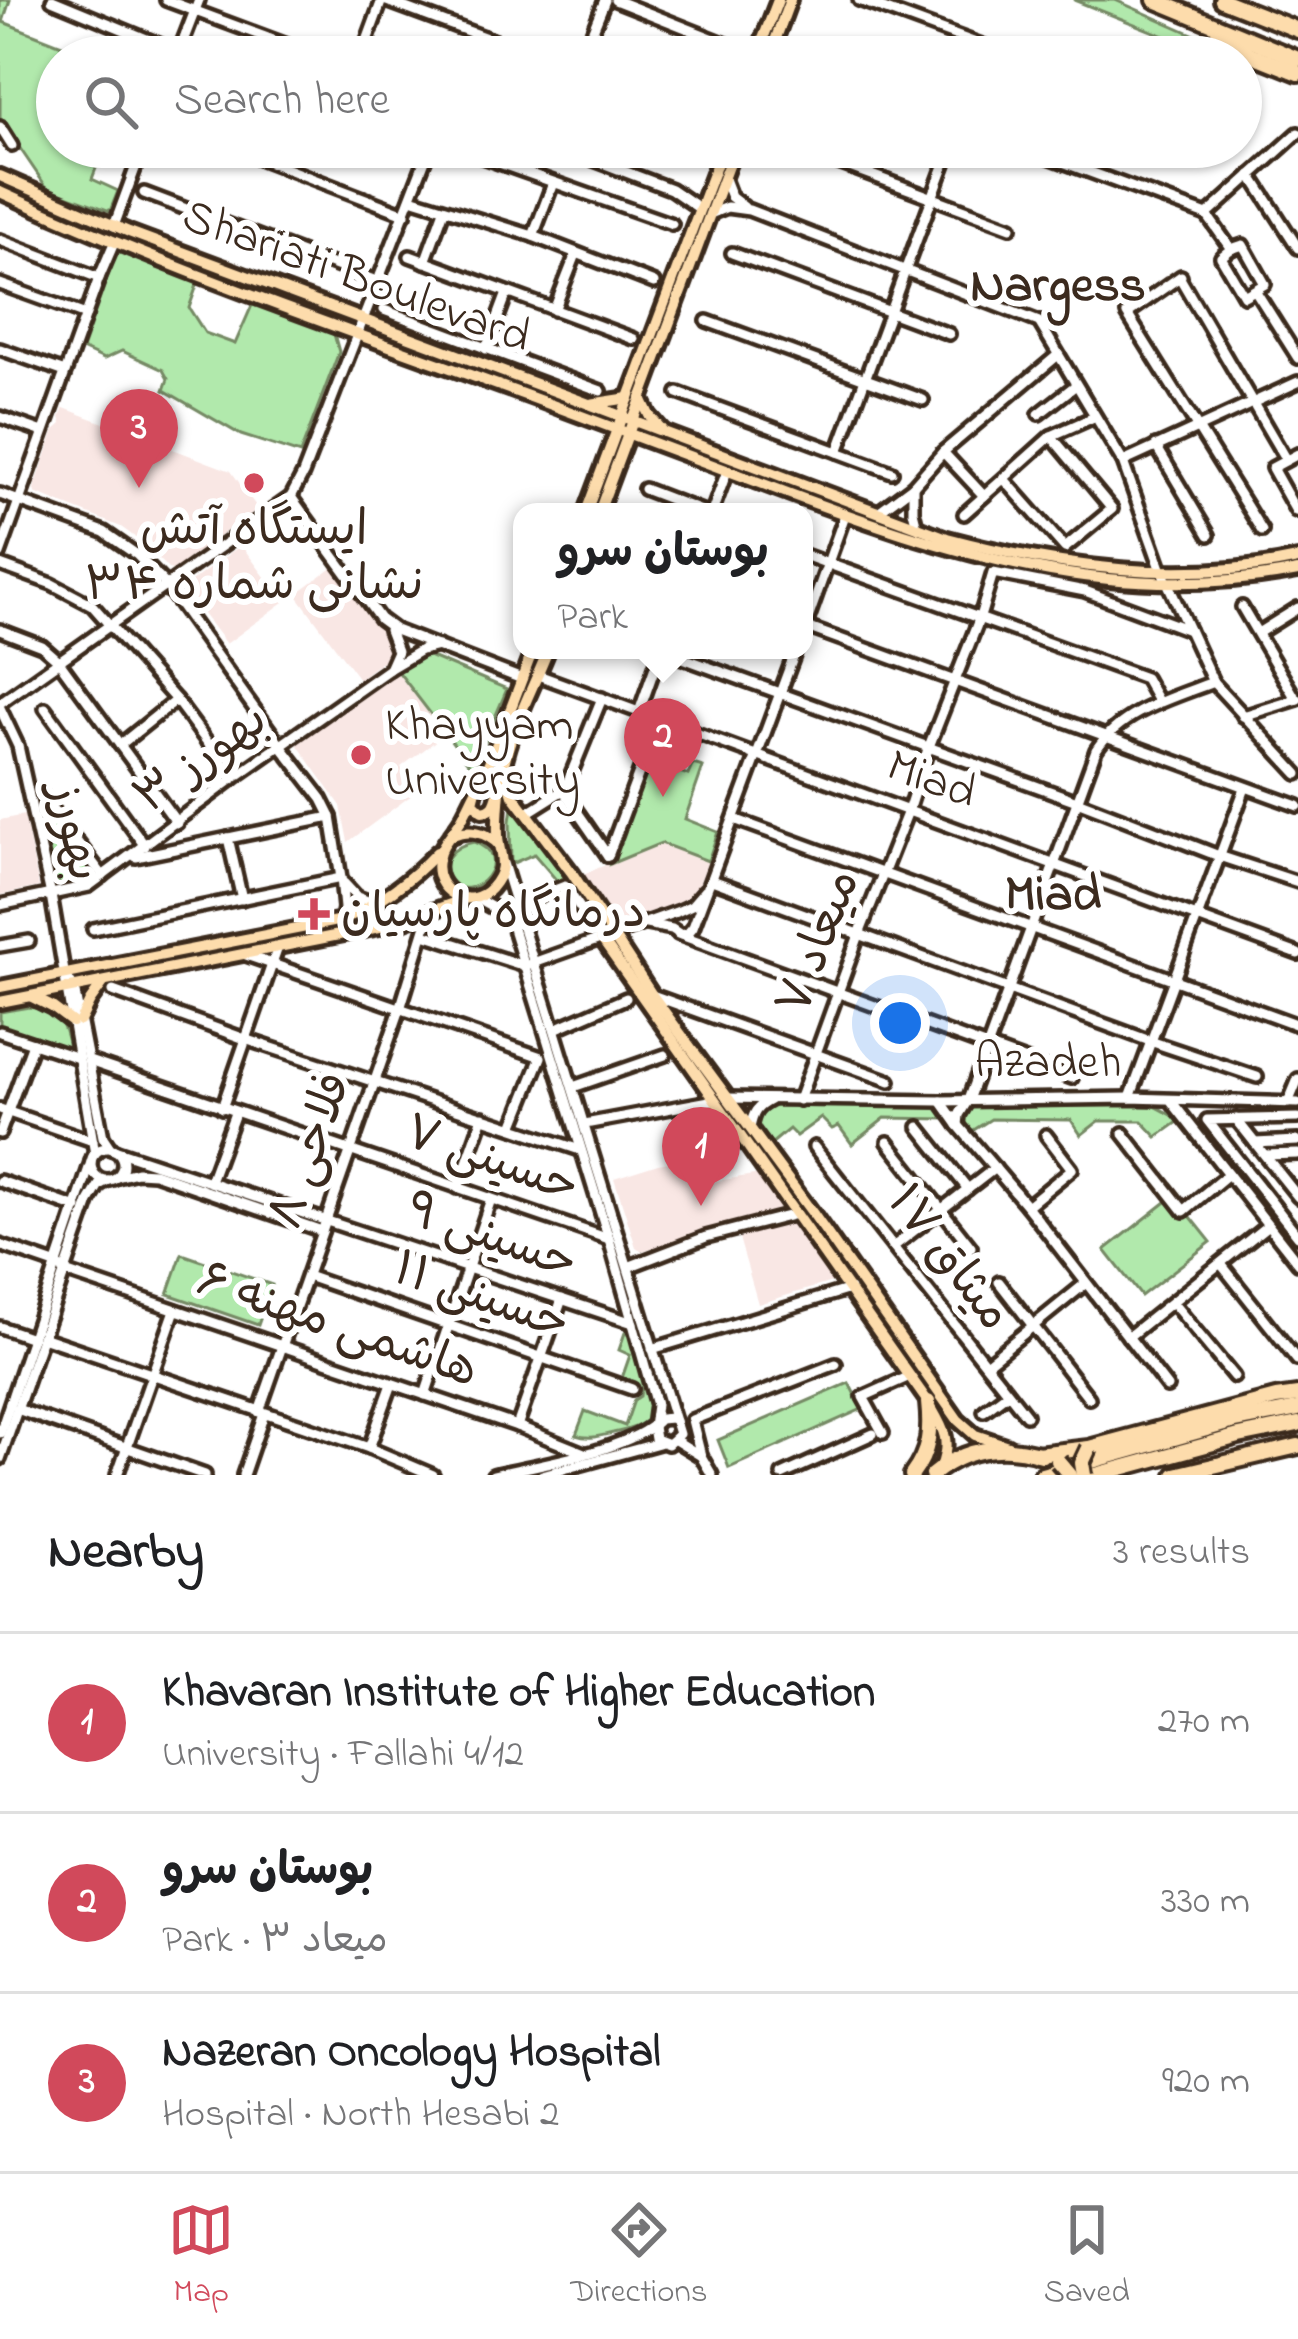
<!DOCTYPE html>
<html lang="en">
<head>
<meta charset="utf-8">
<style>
  :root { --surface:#fff; --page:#f6f6f6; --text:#202124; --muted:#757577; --line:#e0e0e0; --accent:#d1495b }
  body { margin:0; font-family:"Indie Flower","Playpen Sans Arabic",sans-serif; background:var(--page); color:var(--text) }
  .you { position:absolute; left:900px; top:1023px; width:42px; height:42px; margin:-30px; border:9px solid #fff; border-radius:50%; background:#1a73e8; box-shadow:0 0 0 18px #1a73e833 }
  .badge { display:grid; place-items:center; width:78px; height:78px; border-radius:50%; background:var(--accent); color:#fff; font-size:39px; font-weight:700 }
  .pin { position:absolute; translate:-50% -99px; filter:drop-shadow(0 3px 6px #0008) }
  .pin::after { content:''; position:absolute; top:63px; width:42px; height:36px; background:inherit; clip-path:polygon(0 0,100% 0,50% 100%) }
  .popup { position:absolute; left:513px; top:503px; width:300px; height:156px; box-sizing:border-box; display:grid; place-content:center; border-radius:24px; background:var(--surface); filter:drop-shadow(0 3px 9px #0005); font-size:39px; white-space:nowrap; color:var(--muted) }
  .popup b { font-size:45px; color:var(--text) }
  .popup::after { content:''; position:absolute; left:50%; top:100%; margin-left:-24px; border:24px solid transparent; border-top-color:var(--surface) }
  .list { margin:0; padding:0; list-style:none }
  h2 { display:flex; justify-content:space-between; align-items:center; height:156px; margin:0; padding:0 48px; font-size:51px }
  h2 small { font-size:39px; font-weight:400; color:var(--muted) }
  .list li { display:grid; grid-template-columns:78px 1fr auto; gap:36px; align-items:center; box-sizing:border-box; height:180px; padding:0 48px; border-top:3px solid var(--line) }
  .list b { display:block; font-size:45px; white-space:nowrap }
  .list p { margin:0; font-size:39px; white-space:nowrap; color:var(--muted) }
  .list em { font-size:39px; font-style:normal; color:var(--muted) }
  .icon { flex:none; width:66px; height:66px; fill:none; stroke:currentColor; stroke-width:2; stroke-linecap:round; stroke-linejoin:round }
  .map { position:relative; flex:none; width:1298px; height:1475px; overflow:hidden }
  .search { position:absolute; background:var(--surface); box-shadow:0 3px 9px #0004; left:36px; right:36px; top:36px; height:132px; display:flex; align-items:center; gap:30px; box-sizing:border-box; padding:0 42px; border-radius:66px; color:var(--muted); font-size:45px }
  .sheet { height:696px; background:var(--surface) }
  nav { display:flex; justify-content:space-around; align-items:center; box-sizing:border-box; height:168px; border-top:3px solid var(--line); background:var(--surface); font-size:33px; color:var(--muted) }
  nav a { display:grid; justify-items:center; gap:6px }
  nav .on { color:var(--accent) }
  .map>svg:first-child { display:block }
  .built { fill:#f9e7e4 }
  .green { fill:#b1e9ac; stroke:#768a65; stroke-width:3 }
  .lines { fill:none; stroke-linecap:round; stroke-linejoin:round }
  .minor-casing { stroke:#3b2a1e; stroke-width:18 }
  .major-casing { stroke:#3b2a1e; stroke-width:20 }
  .highway-casing { stroke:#3b2a1e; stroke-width:22 }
  .minor { stroke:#fff; stroke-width:9 }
  .major { stroke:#fddcac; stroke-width:10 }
  .highway { stroke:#fddcac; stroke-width:14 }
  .highway-bridge-casing { stroke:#3b2a1e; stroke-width:22; stroke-linecap:butt }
  .highway-bridge { stroke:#fddcac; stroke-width:14 }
  .poi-dot { fill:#d1495b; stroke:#fff; stroke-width:4.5 }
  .labels { text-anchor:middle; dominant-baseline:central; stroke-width:12; stroke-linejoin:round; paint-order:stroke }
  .street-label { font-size:48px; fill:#3b2a1e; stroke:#fff }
  .poi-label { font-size:48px; fill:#3b2a1e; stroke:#fff; text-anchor:start }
  .neighbourhood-label { font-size:51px; font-weight:bold; fill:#3b2a1e; stroke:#fff }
</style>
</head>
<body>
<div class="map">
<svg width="1298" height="1475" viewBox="0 0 1298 1475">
  <rect width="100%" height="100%" fill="#fff"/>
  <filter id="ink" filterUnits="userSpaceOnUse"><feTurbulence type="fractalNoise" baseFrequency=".00833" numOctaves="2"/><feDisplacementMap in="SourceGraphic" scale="24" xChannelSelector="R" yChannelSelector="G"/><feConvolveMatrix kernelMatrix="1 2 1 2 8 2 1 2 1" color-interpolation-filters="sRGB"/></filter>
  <g filter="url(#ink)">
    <g class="built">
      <polygon points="64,408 231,471 258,509 243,519 238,518 232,527 173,570 168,569 143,543 121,527 35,493 34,489 55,430 62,424 60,417"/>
      <polygon points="241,545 284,602 226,644 187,593 188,584"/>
      <polygon points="334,566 394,648 393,653 359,679 296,594"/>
      <polygon points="397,670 445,734 401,767 416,792 348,842 341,806 297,744"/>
      <polygon points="24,815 39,887 0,895 0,820"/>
      <polygon points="661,843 708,861 694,897 617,923 583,874"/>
      <polygon points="702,1156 711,1182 760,1174 780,1203 779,1209 642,1251 636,1247 614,1178 658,1164"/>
      <polygon points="794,1222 833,1278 832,1282 758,1304 739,1238"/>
    </g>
    <g class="green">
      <polygon points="0,0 10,0 3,22 67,47 64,57 57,57 57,78 44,120 57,125 57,147 104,147 92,179 118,191 110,211 47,188 0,119"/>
      <polygon points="1074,0 1115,0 1197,36 1224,55 1217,57"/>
      <polygon points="120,252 195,281 197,285 189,308 205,333 235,344 253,303 334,334 339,352 300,454 241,435 164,390 168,379 163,370 122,351 104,359 82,349 115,256"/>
      <polygon points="424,654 507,689 473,769 397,670"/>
      <polygon points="647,759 688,775 693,764 703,767 685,819 718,832 708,861 661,843 610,864"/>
      <polygon points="513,801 569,877 558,882 534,854 511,864 510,821"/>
      <polygon points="42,804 93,875 66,886 55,883 37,807"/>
      <path d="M 474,842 C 518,858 472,905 452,882 C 435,862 455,845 474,842 Z"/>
      <path d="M 29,1007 C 59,1012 64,1020 69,1048 L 0,1026 L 0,1012 Z"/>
      <polygon points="935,1104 946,1119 885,1118 852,1144 839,1126 832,1129 821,1118 796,1136 789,1129 771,1144 754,1122 763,1106"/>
      <polygon points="968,1106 1155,1106 1181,1120 1157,1137 1142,1121 1099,1121 1081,1135 1071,1120 991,1119 969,1133 960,1121"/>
      <polygon points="1170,1199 1182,1215 1187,1212 1211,1242 1141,1296 1105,1250"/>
      <polygon points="182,1254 272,1285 258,1325 168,1294"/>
      <path d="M 628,1324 C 638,1340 660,1400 649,1417 C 641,1428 625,1430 613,1433 C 599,1436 590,1440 576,1435 L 585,1411 L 625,1426 L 634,1400 L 640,1396 L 641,1389 L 621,1381 L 630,1355 L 619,1350 Z"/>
      <polygon points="849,1383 862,1409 729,1468 718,1440"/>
    </g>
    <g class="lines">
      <defs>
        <g id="minor">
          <polyline points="52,0 190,57"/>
          <polyline points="166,0 319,57"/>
          <polyline points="384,0 538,57"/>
          <polyline points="615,0 757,56"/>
          <polyline points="859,0 1014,57"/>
          <polyline points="177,57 199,0"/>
          <polyline points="361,57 382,0"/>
          <polyline points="582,57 605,0"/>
          <polyline points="0,127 12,146"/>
          <polyline points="230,147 405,214"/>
          <polyline points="454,147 672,224"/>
          <polyline points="560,147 671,189 700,209"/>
          <polyline points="796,147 1011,227"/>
          <polyline points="1022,147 1207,215"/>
          <polyline points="1251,175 1298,248"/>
          <polyline points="724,179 731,197 744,207"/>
          <polyline points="144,193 379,282"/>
          <polyline points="411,198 533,236 654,283"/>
          <polyline points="710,214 727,207 749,210 1039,322 1123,462 1162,571 1213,682 1298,774"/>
          <polyline points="1207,215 1298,133"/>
          <polyline points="1207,215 1231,249"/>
          <polyline points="114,226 143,147"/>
          <polyline points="533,236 553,183"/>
          <polyline points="0,240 99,278"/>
          <polygon points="1243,245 1265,284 1244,296 1221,257 1231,249"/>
          <polyline points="732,253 949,334"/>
          <polyline points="410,256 634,339"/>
          <polyline points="425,262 444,210"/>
          <polyline points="1181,276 1127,314 1262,531"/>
          <polyline points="1180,278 1286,460"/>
          <polyline points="0,284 86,315"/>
          <polyline points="1255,290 1298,358"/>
          <polyline points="384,310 601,391"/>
          <polyline points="554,310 576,254"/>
          <polyline points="707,321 923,400"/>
          <polyline points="0,349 65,372"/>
          <polyline points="486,349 507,293"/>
          <polyline points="678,393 892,472"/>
          <polyline points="1039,414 1076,385"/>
          <polyline points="0,417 43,432"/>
          <polyline points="1156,446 1209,535"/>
          <polyline points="838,452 951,147"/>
          <polyline points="943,452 984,496"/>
          <polyline points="1298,454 1272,468 1296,511 1298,510"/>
          <polyline points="1123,462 1298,382"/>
          <polyline points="1004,479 1065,548 1112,509 1051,436"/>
          <polyline points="913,486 913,511 917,527"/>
          <polyline points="644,489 704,512"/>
          <polyline points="0,494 104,532 137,555 166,585 281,746 322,799 331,817 341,878 344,908 342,920"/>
          <polyline points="291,497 380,619 395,630 522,679"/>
          <polyline points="712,512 727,471"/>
          <polyline points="878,512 913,486 943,452 1058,355"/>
          <polyline points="964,514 1051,436 1094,417"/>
          <polyline points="0,554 99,278 114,243"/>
          <polyline points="804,555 1145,678 1159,703"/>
          <polyline points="0,565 52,584 92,605 176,700 234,778"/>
          <polyline points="1242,607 1296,699"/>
          <polyline points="804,626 1298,806"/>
          <polyline points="0,630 42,646 58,660 177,823"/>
          <polyline points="804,630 845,515"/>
          <polyline points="1258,633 1298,608"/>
          <polyline points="661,650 1077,801 1219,856 1298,882"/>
          <polyline points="389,669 397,651 389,630"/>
          <polyline points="538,675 1298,954"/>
          <polyline points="0,703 291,497 303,474 430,147"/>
          <polyline points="0,708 18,746 51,895 95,1154"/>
          <polyline points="45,708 145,846"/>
          <polyline points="639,712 661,650"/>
          <polyline points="1243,716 1298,699"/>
          <polyline points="120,745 176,700"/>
          <polyline points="565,789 602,698"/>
          <polyline points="565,789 567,797 608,856"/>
          <polyline points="41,794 103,876"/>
          <polyline points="527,813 565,789"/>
          <polyline points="734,819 1298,1025"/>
          <polyline points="228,838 242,899"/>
          <polyline points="608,856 659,719"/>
          <polyline points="136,857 331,817"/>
          <polyline points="503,863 679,1434 668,1444 655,1439 653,1427"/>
          <polyline points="712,880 1150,1041 1257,1077"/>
          <polyline points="344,883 357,897 373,903"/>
          <polyline points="475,898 504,914 511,922 609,1239 656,1405 653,1427"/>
          <polyline points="0,905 89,886 234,778 389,669 421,650 438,646"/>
          <polyline points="516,905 565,886 601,938"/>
          <polyline points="641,923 672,929 681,935 688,933 693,927 796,650"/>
          <polyline points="93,929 341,878"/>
          <polyline points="424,934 525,966"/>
          <polyline points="678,934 1072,1078"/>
          <polyline points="0,946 29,941"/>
          <polyline points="246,955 541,1057 513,1127"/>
          <polyline points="530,964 679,911 692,905 705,890"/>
          <polyline points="66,976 74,988 103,1137 111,1149 633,1323"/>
          <polyline points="113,991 245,1039 580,1150"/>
          <polyline points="652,995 890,1081"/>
          <polyline points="555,1029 626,998"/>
          <polyline points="0,1032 78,1058"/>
          <polyline points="89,1061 609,1239"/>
          <polyline points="573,1087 665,1055"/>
          <polyline points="727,1098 941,1101 1130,1098 1298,1103"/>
          <polyline points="1130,1098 1245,788"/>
          <polyline points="799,1100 860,932 908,811 928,749 980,617 993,573 1085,591 1189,630"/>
          <polyline points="941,1101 958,1125 1027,1206 1167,1387"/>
          <polyline points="1172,1102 1298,1263"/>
          <polyline points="1288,1103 1298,1079"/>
          <polyline points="222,1108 278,947"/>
          <polyline points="0,1109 93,1141"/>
          <polyline points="1298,1118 1207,1120 1298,1236"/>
          <polyline points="1236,1119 1298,1197"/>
          <polyline points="585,1124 715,1100"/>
          <path d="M 958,1125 L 959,1115 L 968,1100 L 1096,750 C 1121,711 1172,698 1213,682"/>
          <polyline points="919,1127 968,1189"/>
          <path d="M 750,1128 C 753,1113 756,1107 770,1100"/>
          <polyline points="0,1133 33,1043"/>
          <polyline points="1123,1133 1184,1211 1228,1174"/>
          <polyline points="888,1142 971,1247"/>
          <polyline points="1255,1143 1298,1141"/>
          <polyline points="814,1147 1026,1415"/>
          <circle cx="107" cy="1164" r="16"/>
          <polyline points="1265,1155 1298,1154"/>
          <polyline points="117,1177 137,1172 154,1173 322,1231"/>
          <polyline points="0,1181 77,1208"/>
          <polyline points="210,1181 235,1113"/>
          <polyline points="458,1188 483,1117"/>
          <polyline points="1027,1206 1072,1169 1046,1135"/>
          <polyline points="0,1245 58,1265 65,1272 517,1426 584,1453"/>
          <polyline points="893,1247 995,1168"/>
          <polyline points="1221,1264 1297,1360"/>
          <polyline points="628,1267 706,1237 796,1214"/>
          <polyline points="307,1276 632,1389"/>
          <polyline points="999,1282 1089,1398"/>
          <polyline points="1172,1302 1234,1377"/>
          <polyline points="0,1327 32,1338"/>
          <polyline points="42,1337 369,1448 433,1475"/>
          <polyline points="1128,1337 1268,1225"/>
          <polyline points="652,1349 850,1289"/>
          <polyline points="986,1364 1086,1283"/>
          <polyline points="425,1395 491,1199"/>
          <polyline points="17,1409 205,1475"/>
          <polyline points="984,1411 1008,1393"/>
          <polyline points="259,1412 400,1009 430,912"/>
          <polyline points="517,1426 562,1299"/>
          <polyline points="0,1433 91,1162"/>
          <polyline points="883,1433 863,1397 910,1376"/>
          <polyline points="675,1440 701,1456 712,1475"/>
          <polyline points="369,1448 392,1384"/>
          <polyline points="701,1456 692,1420 836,1364"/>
          <polyline points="0,1459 89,1202 99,1185 108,1180"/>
          <polyline points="117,1475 175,1310"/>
          <polyline points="243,1475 264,1414"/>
          <path d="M 493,1475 C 537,1464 630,1451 660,1419 L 671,1418 L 675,1421"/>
          <polyline points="542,1475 659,1443"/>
          <polyline points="782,1475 873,1434"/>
        </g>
        <g id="major">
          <polyline points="756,57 778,0"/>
          <polyline points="769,57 790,0"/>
          <path d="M 0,176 L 129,232 L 947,538 C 1061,568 1181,584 1298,559"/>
          <path d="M 0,192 C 177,273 361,335 544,402 C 621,431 698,460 774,488 C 947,553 1111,607 1298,571"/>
          <polyline points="641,398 649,415 662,430"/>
          <polyline points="590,404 629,398"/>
          <polyline points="586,512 723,147"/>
          <polyline points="599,512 735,147"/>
          <path d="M 533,650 C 515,696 499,743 478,787 C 472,798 467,810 461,820 C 453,833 440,845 438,860 C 432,891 469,912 491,888 C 505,872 503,863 499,845 C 496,829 499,806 500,790 C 504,740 530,696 548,650"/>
          <polyline points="504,767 513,795 572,873 652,995 814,1215 958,1420 975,1435 1008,1446"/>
          <path d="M 475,794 L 473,802 L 482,811 C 493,810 495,805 498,794"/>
          <path d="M 453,835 C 469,828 487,832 499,845"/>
          <path d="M 601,938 L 928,1402 C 942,1427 952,1438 941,1467"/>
          <path d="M 0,987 L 342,920 C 377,904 410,881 437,852"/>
          <polyline points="32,997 52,1007 72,1022"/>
          <polyline points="0,1002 400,923 464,899"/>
          <polyline points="80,1021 90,1001 103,983"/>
        </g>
        <g id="highway">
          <polyline points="1155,0 1298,59"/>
          <polyline points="1222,0 1298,30"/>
          <polyline points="1218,33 1250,54 1298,73"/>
          <polyline points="1037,1454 1089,1448 1276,1398 1298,1395"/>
          <path d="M 912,1475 C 930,1451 931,1431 928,1402"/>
          <path d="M 932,1475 C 965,1447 1002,1443 1042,1455"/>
          <polyline points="1042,1475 1235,1421 1298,1409"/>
          <polyline points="1096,1475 1239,1436 1298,1424"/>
          <polyline points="1175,1475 1298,1446"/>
        </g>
      </defs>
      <use href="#minor" class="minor-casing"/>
      <use href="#major" class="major-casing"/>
      <use href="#highway" class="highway-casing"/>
      <use href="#minor" class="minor"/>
      <use href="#major" class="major"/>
      <use href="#highway" class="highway"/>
      <defs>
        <g id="highway-bridge">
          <polyline points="1058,1461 1070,1475"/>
          <polyline points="1084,1475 1082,1463 1089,1448"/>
        </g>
      </defs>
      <use href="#highway-bridge" class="highway-bridge-casing"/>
      <use href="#highway-bridge" class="highway-bridge"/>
    </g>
  </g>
  <g class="poi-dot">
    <circle cx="254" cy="483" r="12"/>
    <circle cx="361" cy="755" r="12"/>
    <path d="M308 896h12v12h12v12h-12v12h-12v-12h-12v-12h12z"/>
  </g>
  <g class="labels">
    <g class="street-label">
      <text transform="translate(356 278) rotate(20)">Shariati Boulevard</text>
      <text transform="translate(202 760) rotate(-36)">بهورز ۳</text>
      <text transform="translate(931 781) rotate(20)">Miad</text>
      <text transform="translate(73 832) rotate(78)">بهورز</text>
      <text transform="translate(820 943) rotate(-69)">میعاد ۷</text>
      <text x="1048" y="1064">Azadeh</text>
      <text transform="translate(312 1151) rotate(-71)">فلاحی ۸</text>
      <text transform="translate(491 1161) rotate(19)">حسینی ۷</text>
      <text transform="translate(491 1238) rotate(19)">حسینی ۹</text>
      <text transform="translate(948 1259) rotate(52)">میثاق ۱۷</text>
      <text transform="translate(481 1298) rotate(19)">حسینی ۱۱</text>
      <text transform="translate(337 1327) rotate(19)">هاشمی مهنه ۶</text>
    </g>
    <g class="poi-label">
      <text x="254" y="531" text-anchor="middle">ایستگاه آتش<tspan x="254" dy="55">نشانی شماره ۳۴</tspan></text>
      <text x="385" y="727">Khayyam<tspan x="385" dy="55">University</tspan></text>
      <text x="341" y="914">درمانگاه پارسیان</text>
    </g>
    <g class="neighbourhood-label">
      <text x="1058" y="287">Nargess</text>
      <text x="1053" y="896">Miad</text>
    </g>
  </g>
</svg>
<div class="you"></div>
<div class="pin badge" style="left:701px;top:1206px">1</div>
<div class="pin badge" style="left:663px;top:797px">2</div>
<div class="popup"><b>بوستان سرو</b>Park</div>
<div class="pin badge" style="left:139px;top:488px">3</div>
<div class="search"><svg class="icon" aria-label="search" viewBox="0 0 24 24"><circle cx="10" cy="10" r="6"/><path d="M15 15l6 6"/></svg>Search here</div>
</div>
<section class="sheet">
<h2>Nearby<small>3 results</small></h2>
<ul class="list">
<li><span class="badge">1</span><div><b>Khavaran Institute of Higher Education</b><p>University · Fallahi 4/12</p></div><em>270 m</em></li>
<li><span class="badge">2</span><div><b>بوستان سرو</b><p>Park · میعاد ۳</p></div><em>330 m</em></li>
<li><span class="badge">3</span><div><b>Nazeran Oncology Hospital</b><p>Hospital · North Hesabi 2</p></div><em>920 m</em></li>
</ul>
</section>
<nav>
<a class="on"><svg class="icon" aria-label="map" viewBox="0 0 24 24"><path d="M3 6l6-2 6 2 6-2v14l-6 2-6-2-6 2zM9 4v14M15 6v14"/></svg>Map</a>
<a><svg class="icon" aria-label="directions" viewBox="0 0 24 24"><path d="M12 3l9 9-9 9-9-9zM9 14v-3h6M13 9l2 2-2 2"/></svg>Directions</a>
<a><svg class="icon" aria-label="saved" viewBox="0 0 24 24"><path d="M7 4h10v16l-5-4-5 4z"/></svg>Saved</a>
</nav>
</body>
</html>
